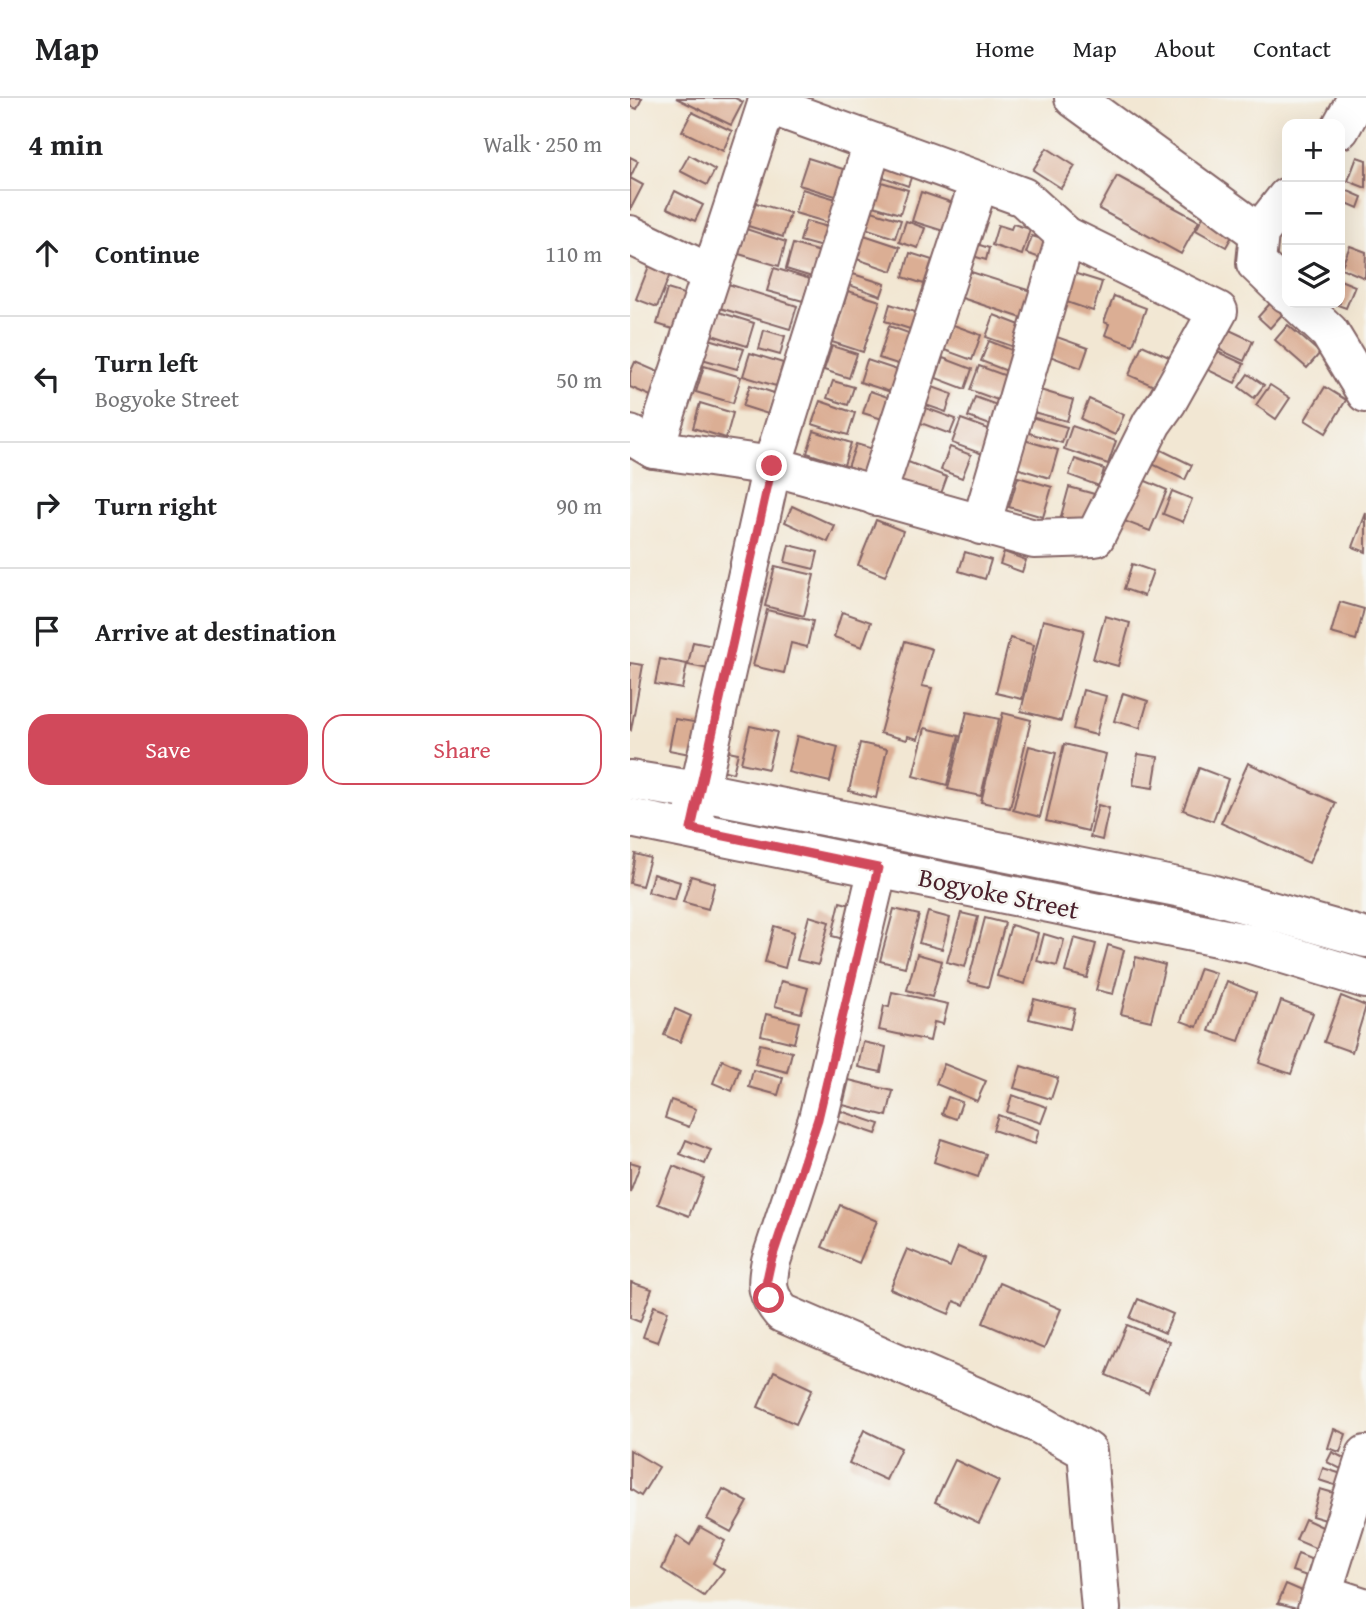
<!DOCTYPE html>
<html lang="en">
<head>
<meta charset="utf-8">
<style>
  :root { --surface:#fff; --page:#f6f6f6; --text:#202124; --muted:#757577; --line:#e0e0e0; --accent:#d1495b }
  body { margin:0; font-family:"Gentium Book Plus",serif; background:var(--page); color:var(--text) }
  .controls { position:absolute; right:21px; top:21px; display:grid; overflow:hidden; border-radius:14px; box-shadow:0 7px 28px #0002 }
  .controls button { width:63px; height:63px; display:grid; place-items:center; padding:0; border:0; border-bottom:2px solid var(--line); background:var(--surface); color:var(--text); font:35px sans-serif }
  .stop { position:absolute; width:21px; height:21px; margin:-16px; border:5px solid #d1495b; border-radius:50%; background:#fff }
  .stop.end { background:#d1495b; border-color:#fff; box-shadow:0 2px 7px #0008 }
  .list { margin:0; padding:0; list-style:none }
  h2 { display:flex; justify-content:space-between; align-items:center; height:91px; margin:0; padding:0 28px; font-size:30px }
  h2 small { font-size:23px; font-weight:400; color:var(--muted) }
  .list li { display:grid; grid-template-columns:46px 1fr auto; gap:21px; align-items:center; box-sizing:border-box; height:126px; padding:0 28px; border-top:2px solid var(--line) }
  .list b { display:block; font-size:26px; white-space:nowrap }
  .list p { margin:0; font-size:23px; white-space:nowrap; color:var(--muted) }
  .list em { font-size:23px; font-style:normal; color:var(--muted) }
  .actions { display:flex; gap:14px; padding:21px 28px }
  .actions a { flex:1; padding:16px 0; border:2px solid var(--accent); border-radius:21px; text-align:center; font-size:24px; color:var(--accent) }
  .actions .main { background:var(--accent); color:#fff }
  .icon { flex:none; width:38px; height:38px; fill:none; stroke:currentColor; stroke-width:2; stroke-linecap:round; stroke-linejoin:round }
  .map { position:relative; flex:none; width:736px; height:1511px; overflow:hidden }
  header { display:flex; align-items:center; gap:42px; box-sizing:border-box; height:98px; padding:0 35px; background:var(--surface); border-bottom:2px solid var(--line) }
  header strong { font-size:33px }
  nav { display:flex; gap:38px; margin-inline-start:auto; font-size:24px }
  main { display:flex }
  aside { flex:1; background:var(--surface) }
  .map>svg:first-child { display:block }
  .building { fill:#dbae94 }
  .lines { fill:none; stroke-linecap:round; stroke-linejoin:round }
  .minor-casing { stroke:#856566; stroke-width:42 }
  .major-casing { stroke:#856566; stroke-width:42 }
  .minor { stroke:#fff; stroke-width:38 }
  .major { stroke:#fff; stroke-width:38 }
  .route { stroke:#d1495b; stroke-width:9 }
  .labels { text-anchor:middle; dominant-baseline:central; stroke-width:5; stroke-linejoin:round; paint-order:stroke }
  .street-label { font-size:26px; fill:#4a1f2b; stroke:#f6f6f2 }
</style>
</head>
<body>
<header>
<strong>Map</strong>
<nav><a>Home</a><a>Map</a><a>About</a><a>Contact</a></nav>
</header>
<main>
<aside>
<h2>4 min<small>Walk · 250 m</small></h2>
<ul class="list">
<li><svg class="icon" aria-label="ahead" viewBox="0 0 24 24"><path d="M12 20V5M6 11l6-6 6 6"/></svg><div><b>Continue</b></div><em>110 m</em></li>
<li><svg class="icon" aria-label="left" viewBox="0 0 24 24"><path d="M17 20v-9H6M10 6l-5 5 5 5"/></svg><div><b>Turn left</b><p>Bogyoke Street</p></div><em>50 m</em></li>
<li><svg class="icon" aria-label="right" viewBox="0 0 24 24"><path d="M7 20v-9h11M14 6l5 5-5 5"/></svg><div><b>Turn right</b></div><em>90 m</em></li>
<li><svg class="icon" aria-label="arrive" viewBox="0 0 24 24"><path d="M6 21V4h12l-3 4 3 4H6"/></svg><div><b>Arrive at destination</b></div></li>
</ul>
<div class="actions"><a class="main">Save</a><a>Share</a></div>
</aside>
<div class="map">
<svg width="736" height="1511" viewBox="0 0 736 1511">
  <rect width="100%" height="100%" fill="#f6f6f2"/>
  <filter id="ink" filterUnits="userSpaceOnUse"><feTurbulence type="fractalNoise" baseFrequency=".0143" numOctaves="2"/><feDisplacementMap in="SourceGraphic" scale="14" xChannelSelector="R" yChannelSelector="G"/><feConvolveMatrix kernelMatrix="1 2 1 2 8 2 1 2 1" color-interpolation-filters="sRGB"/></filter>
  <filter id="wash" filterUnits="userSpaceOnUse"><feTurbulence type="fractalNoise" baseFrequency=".00686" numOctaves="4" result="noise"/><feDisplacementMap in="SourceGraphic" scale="28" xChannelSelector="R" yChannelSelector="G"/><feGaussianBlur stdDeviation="1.57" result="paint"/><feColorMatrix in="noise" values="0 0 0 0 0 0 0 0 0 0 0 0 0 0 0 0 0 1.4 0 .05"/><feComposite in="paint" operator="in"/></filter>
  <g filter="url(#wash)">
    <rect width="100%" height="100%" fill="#f2e7d3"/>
    <g id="blocks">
      <g class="building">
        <polygon points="0,0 12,0 7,11 0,8"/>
        <polygon points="46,0 105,0 113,4 101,27"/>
        <polygon points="62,14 102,33 93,53 52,33"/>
        <polygon points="417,50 445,68 431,90 403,72"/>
        <polygon points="59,57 85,72 77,87 50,73"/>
        <polygon points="260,58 286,66 278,88 253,79"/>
        <polygon points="0,59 8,63 0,80 13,87 0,112"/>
        <polygon points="727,59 736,62 736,90 718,83"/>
        <polygon points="178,60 216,72 209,99 169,87"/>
        <polygon points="487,78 569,123 551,156 469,111"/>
        <polygon points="248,83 278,92 270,116 240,107"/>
        <polygon points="711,90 732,99 728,110 710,102"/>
        <polygon points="172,91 206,101 199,125 165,115"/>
        <polygon points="45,93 73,107 65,123 37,110"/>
        <polygon points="291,94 329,107 320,135 282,123"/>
        <polygon points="123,104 160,115 153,139 115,127"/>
        <polygon points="235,111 271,122 265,140 229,128"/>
        <polygon points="575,115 606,131 596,149 566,132"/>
        <polygon points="176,123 198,129 192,149 170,143"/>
        <polygon points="276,123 295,130 288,150 269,144"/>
        <polygon points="383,126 400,131 392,157 362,147 368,127 381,131"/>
        <polygon points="116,131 156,144 149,168 109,156"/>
        <polygon points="234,137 270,149 262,173 227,161"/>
        <polygon points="402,138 418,143 413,161 396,155"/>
        <polygon points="334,142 359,150 356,162 330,154"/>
        <polygon points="163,146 190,154 182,179 156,171"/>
        <polygon points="720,148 736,154 735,180 711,170"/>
        <polygon points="280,155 302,162 294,186 273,179"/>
        <polygon points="23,158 44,166 27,209 6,201"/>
        <polygon points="144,170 180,181 173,203 137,193"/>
        <polygon points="338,173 407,195 398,222 329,199"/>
        <polygon points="437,173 472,184 463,213 428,201"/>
        <polygon points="223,176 255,186 251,198 219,187"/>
        <polygon points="710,182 725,188 716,210 702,205 710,205"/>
        <polygon points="98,186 167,208 160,231 90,210"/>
        <polygon points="37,191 60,198 49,233 27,226"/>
        <polygon points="218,193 250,203 233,254 202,244"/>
        <polygon points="484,198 516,210 503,247 475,237 479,226 474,224"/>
        <polygon points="645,200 657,211 640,230 628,219"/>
        <polygon points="260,206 288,215 283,232 255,223"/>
        <polygon points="89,214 124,225 117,248 82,237"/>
        <polygon points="364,217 395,229 387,250 356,239"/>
        <polygon points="318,225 351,237 342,262 309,250"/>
        <polygon points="658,227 690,255 677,270 645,242"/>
        <polygon points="259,228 284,237 274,268 249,260"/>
        <polygon points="595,230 623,243 614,263 586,250"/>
        <polygon points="134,232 155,238 150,257 129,251"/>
        <polygon points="424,238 458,250 451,270 417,257"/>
        <polygon points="79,241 114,251 107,271 72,261"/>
        <polygon points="359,243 384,253 377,273 351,263"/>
        <polygon points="512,247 539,259 526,289 499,277"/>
        <polygon points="202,248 227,256 219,280 194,272"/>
        <polygon points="579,250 614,266 605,285 570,268"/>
        <polygon points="120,255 153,265 146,288 113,278"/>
        <polygon points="313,260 342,271 335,291 306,280"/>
        <polygon points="237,262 273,274 267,296 230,284"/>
        <polygon points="5,264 33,276 23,299 0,289 0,275"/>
        <polygon points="74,268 111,279 103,305 66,294"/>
        <polygon points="349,268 382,280 373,304 340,292"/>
        <polygon points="618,276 634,287 624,300 609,289"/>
        <polygon points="203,283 224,289 218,307 197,300"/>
        <polygon points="120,287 144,295 138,316 113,308"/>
        <polygon points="297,287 322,296 316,314 290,305"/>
        <polygon points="640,287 660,300 646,321 626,307"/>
        <polygon points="695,289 716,302 696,335 675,322"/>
        <polygon points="410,292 443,302 437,323 403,314"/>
        <polygon points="240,293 266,302 259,323 233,315"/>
        <polygon points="345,299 378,311 371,331 338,319"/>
        <polygon points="459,301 494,317 485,337 451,321"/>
        <polygon points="190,303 225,315 218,337 182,326"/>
        <polygon points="70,305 103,315 96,340 63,330"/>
        <polygon points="293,309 326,321 320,336 288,324"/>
        <polygon points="401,319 437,329 432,345 396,334"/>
        <polygon points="331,321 367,334 358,358 322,345"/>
        <polygon points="442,328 486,343 478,366 434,351"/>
        <polygon points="184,333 221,345 214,367 177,355"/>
        <polygon points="394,342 428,352 420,380 386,370"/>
        <polygon points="226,346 246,352 238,379 217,372"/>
        <polygon points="519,346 562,367 555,382 512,361"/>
        <polygon points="320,349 341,357 332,380 311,372"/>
        <polygon points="445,361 474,371 469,388 439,377"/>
        <polygon points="273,362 317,379 309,401 265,384"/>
        <polygon points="388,379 422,389 413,419 379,409"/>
        <polygon points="511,381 537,392 520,433 494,423"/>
        <polygon points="439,389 468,397 459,430 430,422"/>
        <polygon points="542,393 562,401 553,424 533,416"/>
        <polygon points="162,408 205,428 198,444 155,424"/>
        <polygon points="736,415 736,454 723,449"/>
        <polygon points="246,422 273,433 255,478 228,467"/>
        <polygon points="159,447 188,454 184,471 155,464"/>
        <polygon points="335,454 361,462 355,481 329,473"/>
        <polygon points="374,454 396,462 392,474 370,466"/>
        <polygon points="502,466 523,473 514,498 494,491"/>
        <polygon points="145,468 184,477 174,518 135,508"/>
        <polygon points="710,504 734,511 726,542 701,535"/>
        <polygon points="137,512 183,523 177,549 161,545 154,575 123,568"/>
        <polygon points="212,514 241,524 232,549 204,539"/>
        <polygon points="475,518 500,525 488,568 463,561"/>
        <polygon points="413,522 454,532 431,623 391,613"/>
        <polygon points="380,540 404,547 392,601 366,595"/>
        <polygon points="275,543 302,551 292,588 302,590 288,641 278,638 277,642 250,635"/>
        <polygon points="63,544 88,549 84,572 58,567"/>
        <polygon points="30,561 57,566 52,591 25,586"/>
        <polygon points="0,565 13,567 1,632 0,631"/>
        <polygon points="453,592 476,598 466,637 443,631"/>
        <polygon points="493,595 518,603 510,630 484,623"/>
        <polygon points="337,614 369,621 351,698 318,691"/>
        <polygon points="373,615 401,622 380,710 351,704"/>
        <polygon points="45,621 76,626 70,658 39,652"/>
        <polygon points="120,628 147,634 138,671 111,665"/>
        <polygon points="295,630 329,638 317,687 283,678"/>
        <polygon points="167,638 208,649 200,684 158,674"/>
        <polygon points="230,645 257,651 246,700 219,693"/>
        <polygon points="434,646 476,656 458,733 416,723"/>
        <polygon points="399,648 426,655 410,719 383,712"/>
        <polygon points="89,651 108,655 103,675 84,670"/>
        <polygon points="508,656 528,659 523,690 503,687"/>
        <polygon points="618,665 706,705 679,765 591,725"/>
        <polygon points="569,670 598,681 583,723 553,712"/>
        <polygon points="468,707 479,710 472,742 460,739"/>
        <polygon points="5,756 20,760 12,788 0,785"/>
        <polygon points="23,776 50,784 45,802 18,794"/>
        <polygon points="61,778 85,785 78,811 53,804"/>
        <polygon points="210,804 229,809 221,843 202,838"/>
        <polygon points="264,811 289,817 275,869 250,863"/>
        <polygon points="298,814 320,820 312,851 289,845"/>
        <polygon points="331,815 348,819 335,869 317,864"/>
        <polygon points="179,818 199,824 188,867 167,862"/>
        <polygon points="355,820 375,825 358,889 338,884"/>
        <polygon points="381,827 408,835 395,886 367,878"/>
        <polygon points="144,828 164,834 155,870 135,864"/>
        <polygon points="414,836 434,842 427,868 407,863"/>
        <polygon points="444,840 466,846 457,880 435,874"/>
        <polygon points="478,847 494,852 483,896 466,892"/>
        <polygon points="287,856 312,863 302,899 277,892"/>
        <polygon points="506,859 535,867 521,923 491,916"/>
        <polygon points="570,870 586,875 567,929 551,923"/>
        <polygon points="151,883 178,890 171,915 145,908"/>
        <polygon points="597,883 626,895 609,943 579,933"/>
        <polygon points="262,894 318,906 313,926 304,924 300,943 249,932 254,908 259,909"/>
        <polygon points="711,898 736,908 722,954 694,944"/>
        <polygon points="404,901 445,911 440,931 399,921"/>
        <polygon points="651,903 683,915 661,976 629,965"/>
        <polygon points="45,911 61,918 50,944 34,937"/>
        <polygon points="136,916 169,924 164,945 131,937"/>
        <polygon points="233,944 256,949 251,974 228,969"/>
        <polygon points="130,946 162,954 157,974 125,966"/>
        <polygon points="92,962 110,970 102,993 83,985"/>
        <polygon points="314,966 356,983 347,1003 306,986"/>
        <polygon points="391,968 428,980 421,1001 384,990"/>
        <polygon points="123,972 153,980 148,997 119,989"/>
        <polygon points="219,982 263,993 257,1018 213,1007"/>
        <polygon points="382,997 417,1009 411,1025 377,1014"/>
        <polygon points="318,999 332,1004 326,1021 312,1016"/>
        <polygon points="41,1002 66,1011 59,1029 35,1020"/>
        <polygon points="211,1013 250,1026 246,1036 208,1023"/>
        <polygon points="368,1017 409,1032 405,1046 363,1032"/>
        <polygon points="311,1041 356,1056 348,1079 304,1064"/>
        <polygon points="56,1042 81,1052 75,1066 50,1056"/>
        <polygon points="0,1064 10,1067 0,1094"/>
        <polygon points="43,1068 74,1080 59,1118 28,1106"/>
        <polygon points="210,1107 247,1123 229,1165 192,1149"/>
        <polygon points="328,1149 354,1160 334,1207 324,1203 319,1216 260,1191 277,1151 320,1169"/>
        <polygon points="1,1184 22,1191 10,1224 0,1220"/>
        <polygon points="370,1185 431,1211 414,1251 353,1225"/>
        <polygon points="508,1201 543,1216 535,1235 500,1220"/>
        <polygon points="24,1208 38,1213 27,1244 13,1239"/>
        <polygon points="497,1227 539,1244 518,1295 476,1277"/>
        <polygon points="144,1273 182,1291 166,1326 128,1309"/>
        <polygon points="704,1331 716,1336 710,1354 698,1350"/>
        <polygon points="234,1332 271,1350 256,1382 219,1365"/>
        <polygon points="0,1352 29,1369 11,1398 0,1391"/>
        <polygon points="702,1354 720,1363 715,1373 697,1364"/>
        <polygon points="325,1362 369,1383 349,1425 305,1404"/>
        <polygon points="693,1370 718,1378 714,1390 689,1382"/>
        <polygon points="93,1391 118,1404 101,1434 77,1421"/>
        <polygon points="690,1391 714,1398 706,1425 682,1418"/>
        <polygon points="675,1421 701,1433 692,1453 666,1442"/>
        <polygon points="70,1429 95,1443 83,1465 94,1472 74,1498 32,1471 47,1438 60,1447"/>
        <polygon points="668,1456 683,1462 677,1478 662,1473"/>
        <polygon points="656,1486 677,1495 671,1511 648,1505"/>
      </g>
    </g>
  </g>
  <g filter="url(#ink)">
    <use href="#blocks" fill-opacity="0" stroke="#856566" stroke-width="2"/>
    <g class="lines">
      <defs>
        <g id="minor">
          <polyline points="444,0 629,135"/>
          <polyline points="710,31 727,0"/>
          <polyline points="657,99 629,135 626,165 657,195"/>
          <polyline points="0,137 81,176"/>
          <polyline points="668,205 699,234 736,295"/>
          <polyline points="0,337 24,351 142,368 404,441 465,439 522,325 537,304 588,213 436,138 393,99 137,6"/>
          <polyline points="24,351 139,0"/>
          <polyline points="246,398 349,84"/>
          <polyline points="351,427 436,138"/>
          <polyline points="62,725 142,368 243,45"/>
          <path d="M 248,770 L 188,1021 L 141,1163 C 136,1187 136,1196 152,1215 L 409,1326 L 457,1353 L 471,1511"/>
          <polyline points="693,1496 736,1510"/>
          <polyline points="687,1511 736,1357"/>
        </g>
        <g id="major">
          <polyline points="0,682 68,693 577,795 736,840"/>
          <polyline points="0,720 621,846 736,881"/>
        </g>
      </defs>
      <use href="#minor" class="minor-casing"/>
      <use href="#major" class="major-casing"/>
      <use href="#minor" class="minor"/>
      <use href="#major" class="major"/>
    </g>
  </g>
  <g class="lines" filter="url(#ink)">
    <polyline class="route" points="139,1200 136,1186 141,1163 188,1021 248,770 61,731 142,368"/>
  </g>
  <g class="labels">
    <g class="street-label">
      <text transform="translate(369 795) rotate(12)">Bogyoke Street</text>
    </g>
  </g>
</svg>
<div class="controls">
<button>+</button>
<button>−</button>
<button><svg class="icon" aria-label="layers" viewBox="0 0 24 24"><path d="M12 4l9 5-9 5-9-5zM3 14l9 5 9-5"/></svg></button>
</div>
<div class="stop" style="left:139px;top:1200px"></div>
<div class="stop end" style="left:142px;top:368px"></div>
</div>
</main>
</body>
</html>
